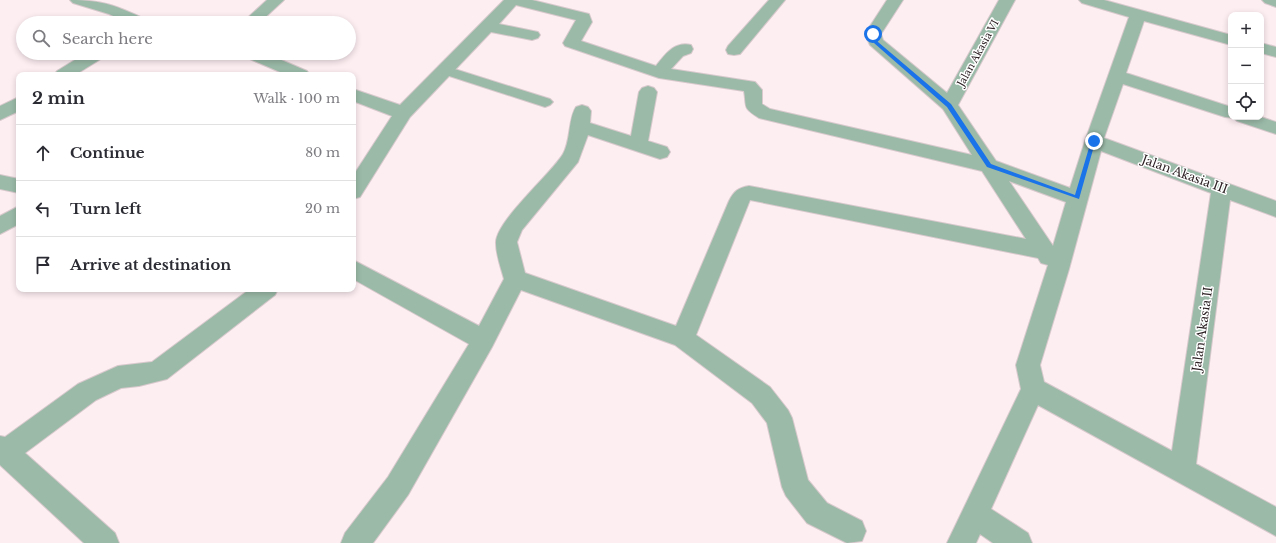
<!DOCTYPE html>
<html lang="en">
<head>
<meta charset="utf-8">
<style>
  :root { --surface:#fff; --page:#f2f2f3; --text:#2b2b33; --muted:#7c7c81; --line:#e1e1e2 }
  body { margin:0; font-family:"Libre Baskerville",serif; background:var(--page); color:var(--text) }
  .controls { position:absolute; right:12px; top:12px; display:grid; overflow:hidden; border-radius:8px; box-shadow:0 2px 6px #0003 }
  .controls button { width:36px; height:36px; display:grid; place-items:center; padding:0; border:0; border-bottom:1px solid var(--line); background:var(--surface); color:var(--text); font:20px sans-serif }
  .stop { position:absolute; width:12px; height:12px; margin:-9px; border:3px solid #1a73e8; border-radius:50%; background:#fff }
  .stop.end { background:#1a73e8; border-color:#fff; box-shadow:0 1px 4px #0008 }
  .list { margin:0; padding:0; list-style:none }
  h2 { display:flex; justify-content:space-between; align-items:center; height:52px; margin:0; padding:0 16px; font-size:17px }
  h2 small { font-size:13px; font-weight:400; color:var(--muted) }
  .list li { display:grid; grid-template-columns:26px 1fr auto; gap:12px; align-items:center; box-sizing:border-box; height:56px; padding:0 16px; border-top:1px solid var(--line) }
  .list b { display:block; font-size:15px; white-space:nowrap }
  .list em { font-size:13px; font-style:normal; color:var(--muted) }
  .icon { flex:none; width:22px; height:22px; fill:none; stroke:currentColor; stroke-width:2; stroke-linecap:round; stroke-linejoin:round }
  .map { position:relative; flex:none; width:1276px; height:543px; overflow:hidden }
  .search { position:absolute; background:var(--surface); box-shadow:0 2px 6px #0003; left:16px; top:16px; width:340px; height:44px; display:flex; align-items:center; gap:10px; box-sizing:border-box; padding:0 14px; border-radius:22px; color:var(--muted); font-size:15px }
  .panel { position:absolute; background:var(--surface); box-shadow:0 2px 6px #0003; left:16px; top:72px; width:340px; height:220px; border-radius:8px }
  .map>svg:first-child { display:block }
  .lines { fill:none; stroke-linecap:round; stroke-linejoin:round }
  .service-casing { stroke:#d8c9cd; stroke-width:2 }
  .minor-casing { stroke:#d8c9cd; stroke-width:2 }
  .service { fill:#9bbaa8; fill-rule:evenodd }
  .minor { fill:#9bbaa8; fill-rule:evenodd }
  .route { fill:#1a73e8 }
  .labels { text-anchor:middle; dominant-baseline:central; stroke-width:3; stroke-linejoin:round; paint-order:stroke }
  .far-street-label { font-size:10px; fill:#2d2124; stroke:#fff }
  .street-label { font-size:12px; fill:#2d2124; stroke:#fff }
</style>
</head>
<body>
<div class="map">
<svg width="1276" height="543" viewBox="0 0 1276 543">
  <rect width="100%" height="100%" fill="#fdeef2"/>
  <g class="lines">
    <defs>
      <polygon id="service" points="445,66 550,99 553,102 550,105 545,107 440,73 438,70 440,67"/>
      <g id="minor">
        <path d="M 70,0 C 103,0 117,6 147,20 L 149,23 L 128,23 L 109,14 L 73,3 Z"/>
        <polygon points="267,0 284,0 259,23 242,23"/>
        <path d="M 504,0 L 532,0 L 589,14 L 592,22 L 581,41 L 656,66 C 665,55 674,41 691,45 L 693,49 L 691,53 L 683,56 L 671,69 L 755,82 L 762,90 L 762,104 L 770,109 L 972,155 L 943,109 L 870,45 L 865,34 L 887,0 L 903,0 L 881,34 L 883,40 L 947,93 L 999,0 L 1015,0 L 958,105 L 996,161 L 1070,188 L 1085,141 L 1129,17 L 1082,3 L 1079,0 L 1104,0 L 1231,35 L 1231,45 L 1144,21 L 1126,73 L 1231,107 L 1231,117 L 1261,117 L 1276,122 L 1276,134 L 1237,121 L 1234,118 L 1225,117 L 1123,84 L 1104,138 L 1276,201 L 1276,217 L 1230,200 L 1196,464 L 1276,507 L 1276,536 L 1038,405 L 991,509 L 1028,533 L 1032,543 L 993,543 L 980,534 L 976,543 L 947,543 L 1021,389 L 1016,365 L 1048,265 L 1041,263 L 1038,258 L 750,200 L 696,335 L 770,387 L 788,410 L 792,418 L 808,480 L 827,503 L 862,521 L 866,531 L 862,541 L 847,543 L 807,523 L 786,496 L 782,487 L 767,423 L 752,403 L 675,345 L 521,290 L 492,347 L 408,495 L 373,543 L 341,543 L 345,533 L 388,477 L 469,344 L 353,279 L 353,260 L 479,326 L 504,279 C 501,268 496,255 496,243 C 495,222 551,174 563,154 C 571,140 568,119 576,107 L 582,105 L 588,107 L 591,111 L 590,123 L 631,136 L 639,92 L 642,88 L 648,86 L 654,88 L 657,92 L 648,141 L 667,147 L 670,152 L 667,157 L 660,159 L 588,135 L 578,162 L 522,230 L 517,242 L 525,273 L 676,326 L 729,201 C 734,191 738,188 749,186 L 1026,239 L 982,171 L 759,118 C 742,107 747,108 744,91 L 659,78 L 565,46 L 563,43 L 576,20 L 516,5 L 499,24 L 538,32 L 540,35 L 538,38 L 532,40 L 491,32 L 410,117 L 360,197 L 353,199 L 353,176 L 392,116 L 353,101 L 353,89 L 400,105 ZM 1101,151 L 1211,193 L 1172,451 L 1044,382 L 1040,365 L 1069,269 ZM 1009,181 L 1066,202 L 1053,246 Z"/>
        <polygon points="769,0 785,0 740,54 734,55 728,54 726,50 728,46"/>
        <polygon points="1262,0 1276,0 1276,7 1265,3"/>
        <polygon points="1261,43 1276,47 1276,57 1261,53"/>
        <polygon points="86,53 106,53 104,57 75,75 54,75 57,71"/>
        <polygon points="243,53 265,53 307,71 310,75 287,75 245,57"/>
        <polygon points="19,97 19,111 0,120 0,106"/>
        <polygon points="0,175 19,179 19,193 0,189"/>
        <polygon points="19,206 19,224 0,234 0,216"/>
        <polygon points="250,289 278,289 275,295 167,379 139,386 121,388 96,400 25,453 115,533 119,543 84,543 0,465 0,436 5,437 78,384 118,366 152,362"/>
      </g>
    </defs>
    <use href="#service" class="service-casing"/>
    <use href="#minor" class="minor-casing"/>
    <use href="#service" class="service"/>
    <use href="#minor" class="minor"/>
  </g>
  <polygon class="route" points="872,33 875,33 878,42 951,104 991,164 1075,195 1091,141 1096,139 1079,199 987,167 947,107 874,43"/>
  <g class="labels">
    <g class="far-street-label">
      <text transform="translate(978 53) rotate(-61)">Jalan Akasia VI</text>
    </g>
    <g class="street-label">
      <text transform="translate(1185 174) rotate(20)">Jalan Akasia III</text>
      <text transform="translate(1202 329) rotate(-82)">Jalan Akasia II</text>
    </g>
  </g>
</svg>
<div class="controls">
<button>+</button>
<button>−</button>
<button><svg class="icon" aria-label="locate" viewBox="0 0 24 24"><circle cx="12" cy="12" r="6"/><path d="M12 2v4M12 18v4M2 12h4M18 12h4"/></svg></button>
</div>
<div class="stop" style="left:873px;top:34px"></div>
<div class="stop end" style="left:1094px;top:141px"></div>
<div class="search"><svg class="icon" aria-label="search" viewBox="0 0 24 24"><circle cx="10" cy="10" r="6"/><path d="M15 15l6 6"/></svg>Search here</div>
<section class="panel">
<h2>2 min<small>Walk · 100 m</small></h2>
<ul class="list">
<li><svg class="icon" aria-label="ahead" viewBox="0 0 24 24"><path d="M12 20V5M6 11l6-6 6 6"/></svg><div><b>Continue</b></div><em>80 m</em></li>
<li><svg class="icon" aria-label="left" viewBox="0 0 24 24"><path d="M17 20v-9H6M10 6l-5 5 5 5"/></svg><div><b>Turn left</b></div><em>20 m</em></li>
<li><svg class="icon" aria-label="arrive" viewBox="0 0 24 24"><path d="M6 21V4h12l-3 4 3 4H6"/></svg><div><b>Arrive at destination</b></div></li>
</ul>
</section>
</div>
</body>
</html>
